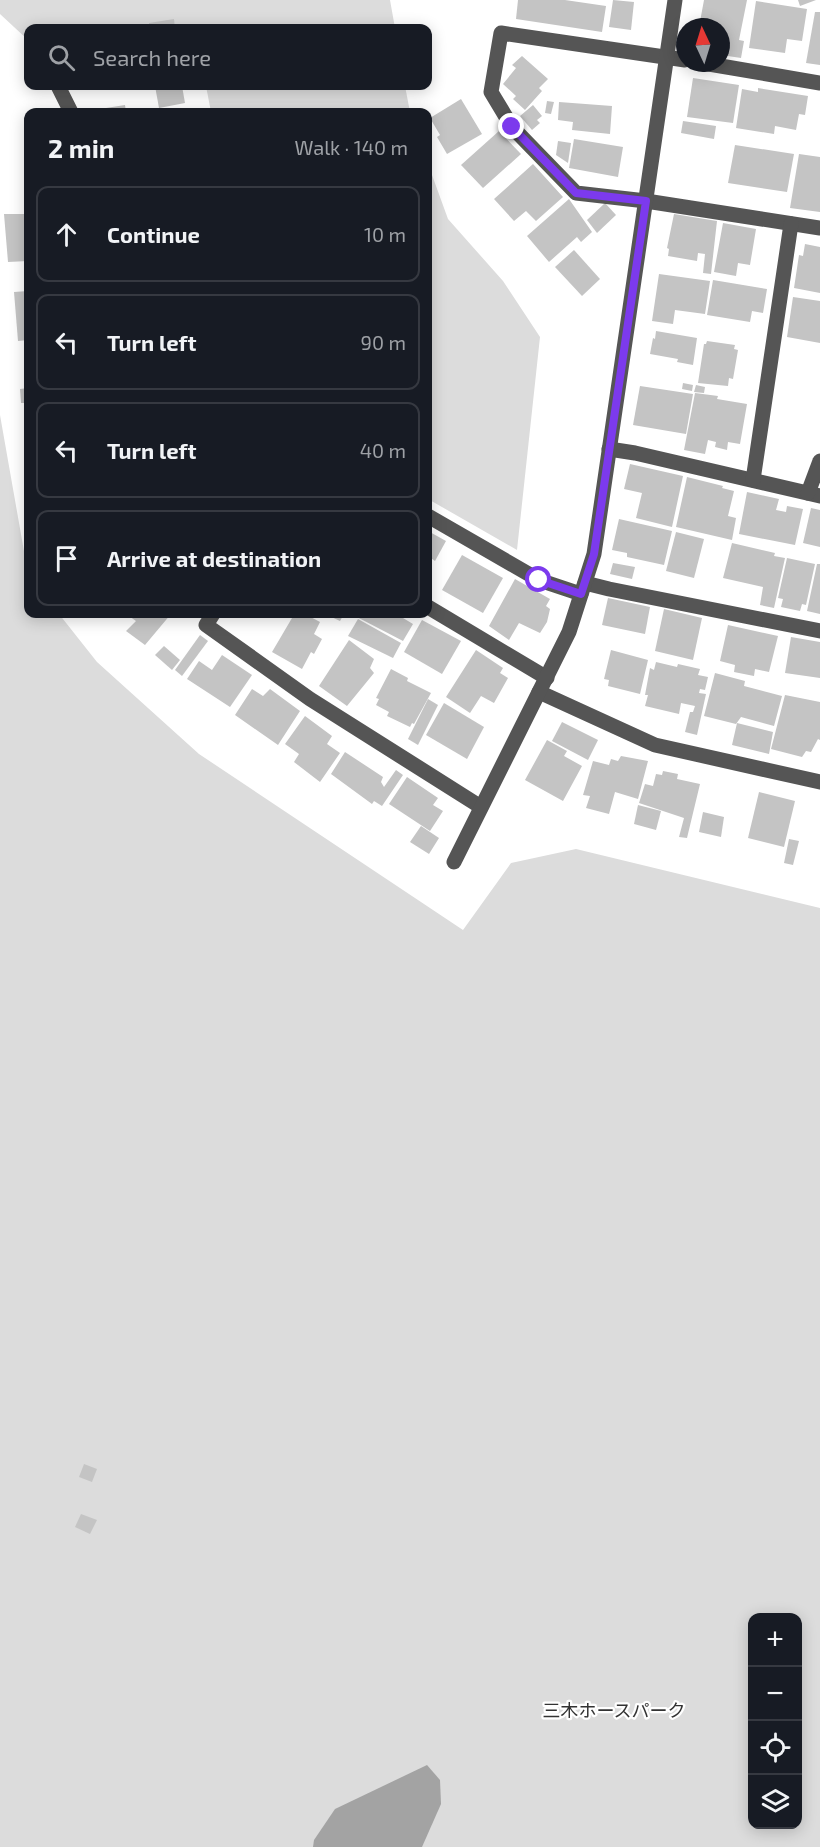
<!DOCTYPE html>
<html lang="en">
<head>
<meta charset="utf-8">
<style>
  :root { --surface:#171b24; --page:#242831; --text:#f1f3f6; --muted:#9ea1a6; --line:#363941 }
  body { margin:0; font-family:"Exo 2","Noto Sans JP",sans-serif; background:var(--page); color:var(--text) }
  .controls { position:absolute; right:18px; bottom:18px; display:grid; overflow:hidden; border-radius:12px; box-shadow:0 3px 15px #0003 }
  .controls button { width:54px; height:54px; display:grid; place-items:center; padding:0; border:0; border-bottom:2px solid var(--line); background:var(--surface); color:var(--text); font:30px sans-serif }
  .compass { position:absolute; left:676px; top:18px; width:54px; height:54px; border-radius:50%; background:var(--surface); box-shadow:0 3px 15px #0003; rotate:356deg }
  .stop { position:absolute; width:18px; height:18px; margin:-14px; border:4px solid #7c3aed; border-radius:50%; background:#fff }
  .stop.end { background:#7c3aed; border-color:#fff; box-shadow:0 2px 6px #0008 }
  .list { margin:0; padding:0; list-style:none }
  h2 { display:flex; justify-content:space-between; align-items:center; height:78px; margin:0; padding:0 24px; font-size:26px }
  h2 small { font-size:20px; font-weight:400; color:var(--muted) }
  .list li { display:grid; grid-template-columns:39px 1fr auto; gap:18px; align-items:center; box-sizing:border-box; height:96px; margin:0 12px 12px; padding:0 12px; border:2px solid var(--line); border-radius:12px }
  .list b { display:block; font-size:22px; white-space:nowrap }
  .list em { font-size:20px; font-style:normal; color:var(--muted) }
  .icon { flex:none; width:33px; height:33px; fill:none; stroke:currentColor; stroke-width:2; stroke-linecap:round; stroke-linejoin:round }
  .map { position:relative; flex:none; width:820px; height:1847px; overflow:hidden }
  .search { position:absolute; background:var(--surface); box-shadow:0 3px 15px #0003; left:24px; top:24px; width:408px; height:66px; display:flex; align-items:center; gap:15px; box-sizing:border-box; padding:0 21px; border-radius:12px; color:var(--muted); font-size:22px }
  .panel { position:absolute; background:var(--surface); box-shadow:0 3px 15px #0003; left:24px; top:108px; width:408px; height:510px; border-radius:12px }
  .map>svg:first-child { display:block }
  .green { fill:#dcdcdc; fill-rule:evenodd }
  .water { fill:#a3a3a3 }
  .building { fill:#c4c4c4 }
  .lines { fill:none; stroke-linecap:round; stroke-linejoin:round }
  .minor { stroke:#555; stroke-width:15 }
  .route { stroke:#7c3aed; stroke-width:8 }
  .labels { text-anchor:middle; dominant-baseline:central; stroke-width:4.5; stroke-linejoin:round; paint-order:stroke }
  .park-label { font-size:18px; fill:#333; stroke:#fff }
</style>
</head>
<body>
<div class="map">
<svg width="820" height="1847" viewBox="0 0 820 1847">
  <rect width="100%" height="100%" fill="#fff"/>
  <g class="green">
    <polygon points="0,0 390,0 395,28 28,28 28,40 0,14"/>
    <polygon points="206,86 405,86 410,112 211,112"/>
    <polygon points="428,164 448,219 503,281 540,337 517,550 428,499"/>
    <path d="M 0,415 L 28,574 L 28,614 L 59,614 L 97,662 L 199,754 L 463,930 L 511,863 L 576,849 L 820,908 L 820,1847 L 0,1847 ZM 752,1618 L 798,1618 L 798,1824 L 752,1824 Z"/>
  </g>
  <polygon class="water" points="427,1765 440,1780 441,1804 422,1847 313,1847 314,1840 335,1809"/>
  <g class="building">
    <polygon points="518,0 565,0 606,6 602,32 516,19"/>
    <polygon points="613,0 634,2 631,30 609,27"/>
    <polygon points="704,0 747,0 739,40 744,41 741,58 721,55 721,27 699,27"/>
    <polygon points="798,0 816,0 800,6"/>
    <polygon points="756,1 807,9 802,41 787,39 785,53 749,48"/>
    <polygon points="815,12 820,12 820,65 806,63"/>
    <polygon points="174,19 175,28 149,28 149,23"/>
    <polygon points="522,56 548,79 539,88 542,91 525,110 513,99 516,96 503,84 516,68 512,65"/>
    <polygon points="693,78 739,85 733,123 687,117"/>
    <polygon points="155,86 182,86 185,103 159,108"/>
    <polygon points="758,88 808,96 805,115 799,114 796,130 775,126 774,134 736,128 742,89 758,92"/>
    <polygon points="461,99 482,134 447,154 437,137 440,135 430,118"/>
    <polygon points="547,101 554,102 551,114 545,113"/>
    <polygon points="559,102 612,106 610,134 572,130 573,122 558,120"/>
    <polygon points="125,105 126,112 107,112 106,108"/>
    <polygon points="533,105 542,116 537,120 540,123 532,130 520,116"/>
    <polygon points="179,108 180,112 159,112 159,111"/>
    <polygon points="683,121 716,126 714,139 681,133"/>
    <polygon points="499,131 521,154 483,188 461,165"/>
    <polygon points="574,139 623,147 618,177 569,168"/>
    <polygon points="558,141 571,143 568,163 556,155"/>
    <polygon points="735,145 794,154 787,192 728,183"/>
    <polygon points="799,154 820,157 820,212 790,208"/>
    <polygon points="533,164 563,197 536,221 526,211 514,221 494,199"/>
    <polygon points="569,199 592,232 581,242 577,237 549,262 527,236"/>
    <polygon points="605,203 616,215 597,233 587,220"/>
    <polygon points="4,214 28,214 28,261 8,262"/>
    <polygon points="674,214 717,221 711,274 703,273 705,254 698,253 697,261 668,256 669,249 667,248"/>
    <polygon points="723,223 756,229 750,265 738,263 736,276 714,272"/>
    <polygon points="805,244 820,247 820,293 794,288 799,255 803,256"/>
    <polygon points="574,250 600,279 582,296 555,267"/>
    <polygon points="659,274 710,281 705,314 675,310 673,324 652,321"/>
    <polygon points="713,280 767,289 763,313 752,311 750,322 707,315"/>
    <polygon points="28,291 28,340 18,341 14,292"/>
    <polygon points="793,297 820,301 820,343 787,337"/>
    <polygon points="656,331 697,338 693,365 677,362 678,359 650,354 653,338 655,339"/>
    <polygon points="707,341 735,345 734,349 738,350 733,379 729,378 728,386 698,383 704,344 706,344"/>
    <polygon points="683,383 693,385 692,391 682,389"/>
    <polygon points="696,385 705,387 704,393 694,392"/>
    <polygon points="640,386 693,394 686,434 633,425"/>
    <polygon points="28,388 28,403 21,403 20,389"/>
    <polygon points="695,393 718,396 717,399 747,404 740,444 728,442 727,450 715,447 716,442 708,440 705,454 684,450"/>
    <polygon points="630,464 683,476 672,527 636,518 642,493 624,489"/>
    <polygon points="687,477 723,486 722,488 734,491 728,516 736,518 732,540 676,527"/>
    <polygon points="747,492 779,499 776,510 786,512 787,506 803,509 795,545 739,534"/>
    <polygon points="811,508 820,510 820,547 803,543"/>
    <polygon points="619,519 672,531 664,565 627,557 627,553 612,550"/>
    <polygon points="428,531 446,541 435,561 428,556"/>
    <polygon points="676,532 704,539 694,578 666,571"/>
    <polygon points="732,543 775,553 774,556 785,558 774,608 760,605 763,587 723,578"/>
    <polygon points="462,555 503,578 483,613 442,590"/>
    <polygon points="787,558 815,564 806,605 802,604 800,611 781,607 783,599 778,598"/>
    <polygon points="613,563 635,567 632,579 610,574"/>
    <polygon points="817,564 820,564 820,614 807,611"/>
    <polygon points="515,579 550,599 546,606 550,609 547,622 540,633 519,623 509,640 489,626"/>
    <polygon points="608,598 650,607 645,634 602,625"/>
    <polygon points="664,609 702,618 693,660 655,651"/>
    <polygon points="126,614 171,614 145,645 126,631 136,621"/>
    <polygon points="290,614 305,614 320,622 314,634 322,639 314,654 311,652 302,669 272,652 292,618 289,616"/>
    <polygon points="325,614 344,614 340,621"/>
    <polygon points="356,614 405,614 403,618 413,624 403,641 355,616"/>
    <polygon points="358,619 401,643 393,658 348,636"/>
    <polygon points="422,620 461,641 442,674 404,652"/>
    <polygon points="728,625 778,636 769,672 755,669 754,676 734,672 735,665 720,661"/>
    <polygon points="200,635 208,641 182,676 175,670"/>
    <polygon points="791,637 820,642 820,678 785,673"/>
    <polygon points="349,640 374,659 370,668 374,673 347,706 319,686"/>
    <polygon points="164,646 180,660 172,670 155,655"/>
    <polygon points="476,650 503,668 500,673 508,678 494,703 481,696 470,713 446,697"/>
    <polygon points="611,650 648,660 640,694 608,686 609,680 604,679"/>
    <polygon points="222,655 252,675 230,707 187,679 199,661 212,670"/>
    <polygon points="656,662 677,667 678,664 700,669 698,675 708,677 705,690 700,689 699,693 706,694 697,735 685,732 690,712 693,712 695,706 681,703 679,714 645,706 648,695 645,695 650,668 654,670"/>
    <polygon points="391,669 408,678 407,681 431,693 414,724 412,723 410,727 387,716 389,712 376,705 379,699 376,698"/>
    <polygon points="715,673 745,681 744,686 782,696 774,726 741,717 736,724 704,716"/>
    <polygon points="252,689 263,696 270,689 300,711 278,745 235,715"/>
    <polygon points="785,695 820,702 820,740 818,739 811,752 806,751 802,757 771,749"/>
    <polygon points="428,699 438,705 418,745 408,739"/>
    <polygon points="444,703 484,727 467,759 426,735"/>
    <polygon points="305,716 332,736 327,744 340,753 320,782 294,762 299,754 285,744"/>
    <polygon points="562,722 598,740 588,760 552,741"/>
    <polygon points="737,723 773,732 769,754 732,745"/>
    <polygon points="547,740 567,751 564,756 582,766 563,801 525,780"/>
    <polygon points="345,752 383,777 381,782 384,787 396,770 403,775 382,806 374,801 372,804 331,774"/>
    <polygon points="621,756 648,761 638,799 615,792 609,814 586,808 590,796 583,795 593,761 609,765 611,759 618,761"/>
    <polygon points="663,771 678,774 677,779 700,784 687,838 679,837 684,818 639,803 645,784 653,786 656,774 662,775"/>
    <polygon points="407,777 438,798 433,805 443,811 430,831 389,804"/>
    <polygon points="759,792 795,801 784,847 748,838"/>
    <polygon points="638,805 661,811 656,830 634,824"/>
    <polygon points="703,812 724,817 721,837 699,832"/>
    <polygon points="421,826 439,838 429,854 410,842"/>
    <polygon points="789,839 799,841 793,865 784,863"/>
    <polygon points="84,1464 97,1469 92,1482 79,1477"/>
    <polygon points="81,1514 97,1520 90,1534 75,1527"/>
  </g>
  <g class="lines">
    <g class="minor">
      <polyline points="685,60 501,33 491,92 512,127 576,193 646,201 820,228"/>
      <polyline points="703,63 820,83"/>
      <polyline points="58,86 71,112"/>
      <polyline points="609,449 635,453 820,496"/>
      <polyline points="753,480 791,224"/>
      <polyline points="808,493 820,461"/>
      <polyline points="428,516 539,580 581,594"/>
      <polyline points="585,583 609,589 820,631"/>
      <polyline points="428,607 547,678"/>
      <polyline points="213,614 206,625 310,699 481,807"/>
      <polyline points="539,692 655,745 820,782"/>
      <polyline points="454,862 569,632 594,554 675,0"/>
    </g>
  </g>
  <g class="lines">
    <polyline class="route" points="512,127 576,193 646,201 594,554 581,594 539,580"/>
  </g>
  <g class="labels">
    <g class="park-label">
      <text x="614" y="1710">三木ホースパーク</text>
    </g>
  </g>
</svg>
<div class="controls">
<button>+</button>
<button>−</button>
<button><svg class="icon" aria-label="locate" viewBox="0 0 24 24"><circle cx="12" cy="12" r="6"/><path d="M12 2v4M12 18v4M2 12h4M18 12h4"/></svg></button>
<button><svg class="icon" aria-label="layers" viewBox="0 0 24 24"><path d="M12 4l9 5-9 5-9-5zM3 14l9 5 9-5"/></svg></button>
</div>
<svg class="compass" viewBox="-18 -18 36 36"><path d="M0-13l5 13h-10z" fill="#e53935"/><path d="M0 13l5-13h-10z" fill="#9ea1a6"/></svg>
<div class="stop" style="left:539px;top:580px"></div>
<div class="stop end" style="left:512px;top:127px"></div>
<div class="search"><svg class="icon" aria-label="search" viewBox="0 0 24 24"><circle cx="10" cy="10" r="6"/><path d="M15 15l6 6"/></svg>Search here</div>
<section class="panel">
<h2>2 min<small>Walk · 140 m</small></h2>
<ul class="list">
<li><svg class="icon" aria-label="ahead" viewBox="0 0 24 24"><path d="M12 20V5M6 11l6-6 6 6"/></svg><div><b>Continue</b></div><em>10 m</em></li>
<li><svg class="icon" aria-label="left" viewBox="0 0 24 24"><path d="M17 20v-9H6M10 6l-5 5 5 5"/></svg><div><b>Turn left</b></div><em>90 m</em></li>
<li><svg class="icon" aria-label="left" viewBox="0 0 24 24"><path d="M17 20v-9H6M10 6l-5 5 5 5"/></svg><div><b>Turn left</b></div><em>40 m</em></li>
<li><svg class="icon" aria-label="arrive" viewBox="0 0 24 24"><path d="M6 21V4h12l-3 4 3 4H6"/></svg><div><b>Arrive at destination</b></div></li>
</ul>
</section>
</div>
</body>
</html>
